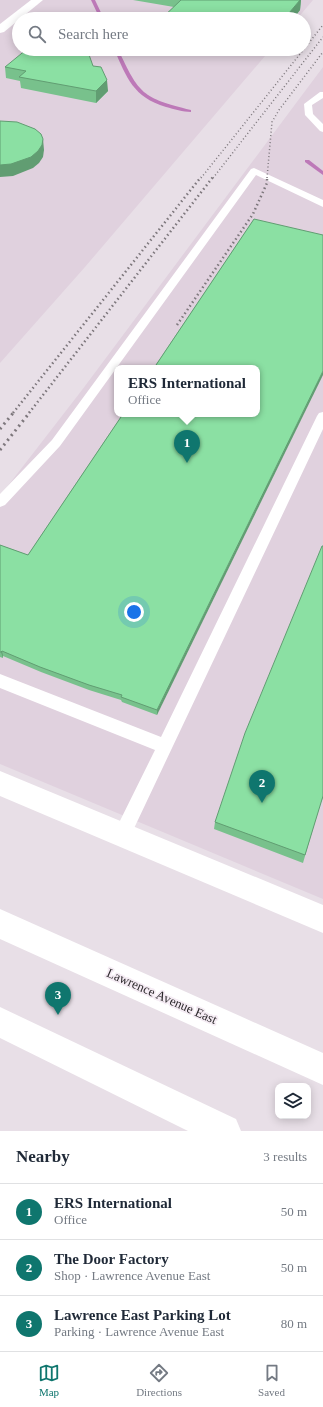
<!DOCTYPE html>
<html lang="en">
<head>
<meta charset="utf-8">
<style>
  :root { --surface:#fff; --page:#f2f2f3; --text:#1f2937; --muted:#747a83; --line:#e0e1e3; --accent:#0f766e }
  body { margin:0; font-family:Georgia,serif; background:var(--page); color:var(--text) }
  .controls { position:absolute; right:12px; bottom:12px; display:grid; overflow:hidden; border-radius:8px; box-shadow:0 2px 10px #0003 }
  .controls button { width:36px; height:36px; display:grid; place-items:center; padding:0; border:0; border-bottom:1px solid var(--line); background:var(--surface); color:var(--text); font:20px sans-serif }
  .you { position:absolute; left:134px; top:612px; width:14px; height:14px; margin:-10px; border:3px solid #fff; border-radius:50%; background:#1a73e8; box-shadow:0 0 0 6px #1a73e833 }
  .badge { display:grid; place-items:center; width:26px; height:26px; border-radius:50%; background:var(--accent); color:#fff; font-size:13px; font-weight:700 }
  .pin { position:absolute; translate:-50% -33px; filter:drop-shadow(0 1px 2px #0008) }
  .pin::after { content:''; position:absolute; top:21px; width:14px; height:12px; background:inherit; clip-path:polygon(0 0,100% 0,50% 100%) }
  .popup { position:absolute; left:114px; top:365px; width:146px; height:52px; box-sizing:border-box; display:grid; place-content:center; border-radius:8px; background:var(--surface); filter:drop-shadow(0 1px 3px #0005); font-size:13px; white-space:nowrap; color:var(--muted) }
  .popup b { font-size:15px; color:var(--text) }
  .popup::after { content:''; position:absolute; left:50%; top:100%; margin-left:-8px; border:8px solid transparent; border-top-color:var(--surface) }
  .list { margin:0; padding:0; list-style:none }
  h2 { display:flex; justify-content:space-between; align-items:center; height:52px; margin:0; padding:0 16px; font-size:17px }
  h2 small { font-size:13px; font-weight:400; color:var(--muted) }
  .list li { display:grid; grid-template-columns:26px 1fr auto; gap:12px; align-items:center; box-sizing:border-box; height:56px; padding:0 16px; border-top:1px solid var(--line) }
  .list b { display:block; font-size:15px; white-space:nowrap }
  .list p { margin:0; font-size:13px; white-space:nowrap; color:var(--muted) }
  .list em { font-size:13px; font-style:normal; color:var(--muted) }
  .icon { flex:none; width:22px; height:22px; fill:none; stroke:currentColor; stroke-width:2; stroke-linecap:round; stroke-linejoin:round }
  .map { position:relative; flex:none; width:323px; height:1131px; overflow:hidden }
  .search { position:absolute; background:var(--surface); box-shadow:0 2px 10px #0003; left:12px; right:12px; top:12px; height:44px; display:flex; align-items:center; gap:10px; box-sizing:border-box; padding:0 14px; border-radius:22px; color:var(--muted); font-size:15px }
  .sheet { height:220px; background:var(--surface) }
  nav { display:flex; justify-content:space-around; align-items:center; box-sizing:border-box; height:56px; border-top:1px solid var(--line); background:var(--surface); font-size:11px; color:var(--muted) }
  nav a { display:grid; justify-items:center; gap:2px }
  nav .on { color:var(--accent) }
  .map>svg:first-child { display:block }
  .built { fill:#e0d1de; fill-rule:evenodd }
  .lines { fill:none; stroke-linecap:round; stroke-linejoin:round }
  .stream { fill:#bd79b8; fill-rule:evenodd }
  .service { fill:#fff; fill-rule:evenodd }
  .minor { fill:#fff; fill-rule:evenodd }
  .secondary { fill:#fff; fill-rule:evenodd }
  .rail-far2 { stroke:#7d777c; stroke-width:1.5; stroke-dasharray:1 2.5; stroke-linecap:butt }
  .rail-far1 { stroke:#7d777c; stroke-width:2.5; stroke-dasharray:1.5 3; stroke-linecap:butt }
  .rail { stroke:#7d777c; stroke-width:3; stroke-dasharray:2 4; stroke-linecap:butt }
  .wall { fill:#78c18c }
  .shaded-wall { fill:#619d72 }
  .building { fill:#8be0a3; stroke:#619d72 }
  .labels { text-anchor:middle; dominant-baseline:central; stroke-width:3.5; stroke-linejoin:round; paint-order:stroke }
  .near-street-label { font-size:13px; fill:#2c292c; stroke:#f5ecf4 }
</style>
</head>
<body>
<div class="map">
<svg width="323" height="1131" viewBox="0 0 323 1131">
  <rect width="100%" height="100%" fill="#e8dfe7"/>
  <g class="built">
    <polygon points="0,0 313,0 297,19 19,19 19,49 271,49 85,267 0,363"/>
    <path d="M 323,67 L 323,899 L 0,764 L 0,496 L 82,390 ZM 117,368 L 257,368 L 257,414 L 117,414 Z"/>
  </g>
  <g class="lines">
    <g class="stream">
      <polygon points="91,0 95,0 104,19 100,19"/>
      <path d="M 114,49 L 118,49 C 139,94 142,98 191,110 L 191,112 C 183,112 174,109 166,107 C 133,97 127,78 114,49 Z"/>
      <polygon points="305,160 309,160 323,171 323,175 305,162"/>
    </g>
    <g class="service">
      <polygon points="320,92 323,92 323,98 312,105 313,114 323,124 323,132 320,131 305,115 304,104"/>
      <polygon points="254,168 323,200 323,207 256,175 60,446 5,505 0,507 0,494 52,440 251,169"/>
      <polygon points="323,412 323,429 128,841 122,843 116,841 113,835 155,750 0,688 0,674 161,737 317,416 319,413"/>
    </g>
    <g class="minor">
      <polygon points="31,0 43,0 4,32 0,33 0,24"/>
      <polygon points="0,771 323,905 323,933 0,796"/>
    </g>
    <g class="secondary">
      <polygon points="0,909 323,1053 323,1085 0,939"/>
      <polygon points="0,1007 236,1119 241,1131 188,1131 0,1038"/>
    </g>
    <g class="rail-far2">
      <polyline points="304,49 323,25"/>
      <polyline points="201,178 304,49"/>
      <polyline points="213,178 323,37"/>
      <polyline points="267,178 272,122 279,110 323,52"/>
    </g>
    <g class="rail-far1">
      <polyline points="177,325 253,214 267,183 267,177"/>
      <polyline points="13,413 201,177"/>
      <polyline points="29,413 213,177"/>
    </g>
    <g class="rail">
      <polyline points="0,429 14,412"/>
      <polyline points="0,450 30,412"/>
    </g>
  </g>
  <g class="wall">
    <polygon points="133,0 301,0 300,10 293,19 161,19 174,7"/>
    <polygon points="232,49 268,49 264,55"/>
    <polygon points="93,66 108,91 96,103 21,88 20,81 6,78 5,67"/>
    <polygon points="254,219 157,715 122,702 121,700 89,690 41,672 3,656 3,658 0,657 0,545 28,555"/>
    <polygon points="323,546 323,798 320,804 303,863 214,829 215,822"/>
  </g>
  <g class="shaded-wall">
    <polygon points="300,0 301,0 300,10 293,19 284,19"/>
    <polygon points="264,49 268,49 264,55"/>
    <polygon points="107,80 108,91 96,103 96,91"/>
    <polygon points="43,139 44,150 43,157 39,163 33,168 13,176 0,177 0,165"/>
    <polygon points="323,371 323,375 157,715 157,710"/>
    <polygon points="2,651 3,656 3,658 1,652"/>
  </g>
  <g class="building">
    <polygon points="181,0 300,0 284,19 161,19"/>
    <polygon points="27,49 87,49 93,66 101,67 107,80 96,91 19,77 26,71 5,67"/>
    <polygon points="0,121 17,122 35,129 41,134 43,139 42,145 38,151 31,157 11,164 0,165"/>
    <polygon points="254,219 323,235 323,371 157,710 121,697 122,695 89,685 40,667 2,651 1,652 0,652 0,545 28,555 123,414 257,414 257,368 154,368"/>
    <polygon points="322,546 323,546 323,796 305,855 215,822 245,733"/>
  </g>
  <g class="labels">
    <g class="near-street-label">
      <text transform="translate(162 996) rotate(24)">Lawrence Avenue East</text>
    </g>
  </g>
</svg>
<div class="controls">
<button><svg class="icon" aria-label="layers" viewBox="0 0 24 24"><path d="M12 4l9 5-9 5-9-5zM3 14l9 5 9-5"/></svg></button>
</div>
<div class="you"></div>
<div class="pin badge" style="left:187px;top:463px">1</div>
<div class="popup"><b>ERS International</b>Office</div>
<div class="pin badge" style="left:262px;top:803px">2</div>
<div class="pin badge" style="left:58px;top:1015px">3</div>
<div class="search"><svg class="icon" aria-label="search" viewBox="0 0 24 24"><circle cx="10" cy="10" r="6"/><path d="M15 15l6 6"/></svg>Search here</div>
</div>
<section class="sheet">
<h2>Nearby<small>3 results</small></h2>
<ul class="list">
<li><span class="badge">1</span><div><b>ERS International</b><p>Office</p></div><em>50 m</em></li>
<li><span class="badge">2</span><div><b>The Door Factory</b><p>Shop · Lawrence Avenue East</p></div><em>50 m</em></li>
<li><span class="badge">3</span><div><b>Lawrence East Parking Lot</b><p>Parking · Lawrence Avenue East</p></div><em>80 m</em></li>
</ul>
</section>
<nav>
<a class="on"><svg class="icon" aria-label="map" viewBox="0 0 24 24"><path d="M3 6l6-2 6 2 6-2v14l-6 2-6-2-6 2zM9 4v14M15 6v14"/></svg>Map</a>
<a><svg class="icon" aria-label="directions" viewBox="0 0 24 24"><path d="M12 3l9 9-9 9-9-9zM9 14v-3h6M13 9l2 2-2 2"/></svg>Directions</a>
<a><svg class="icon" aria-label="saved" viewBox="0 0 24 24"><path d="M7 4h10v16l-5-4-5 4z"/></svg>Saved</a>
</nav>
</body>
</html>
